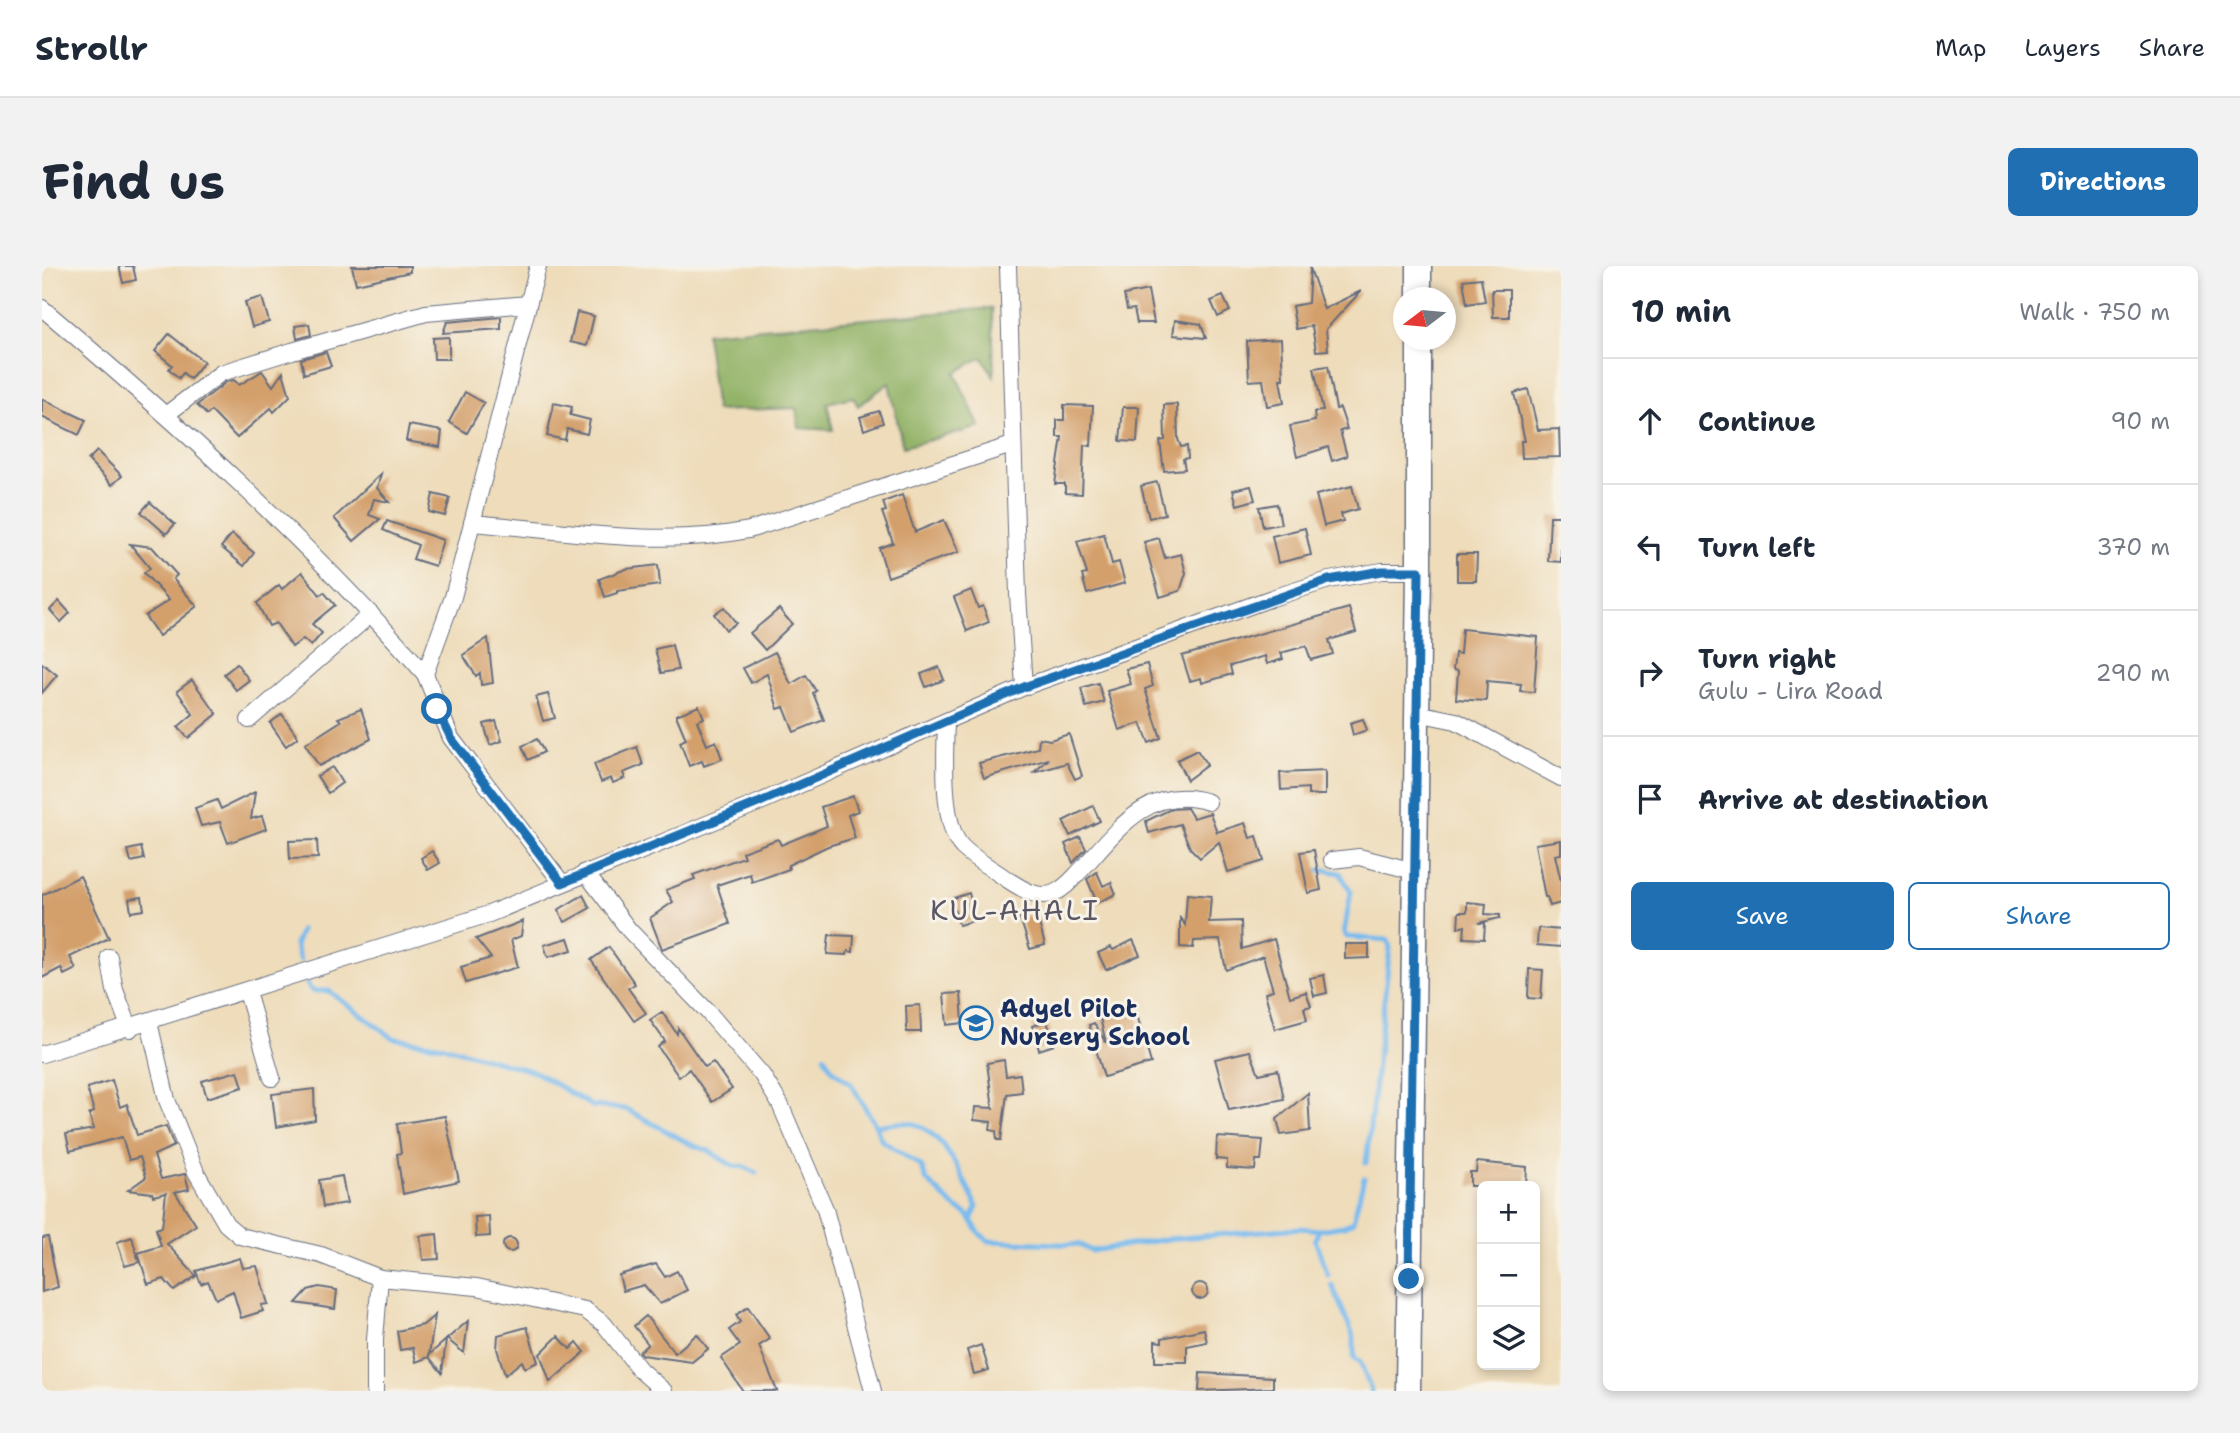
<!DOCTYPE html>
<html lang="en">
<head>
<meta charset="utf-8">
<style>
  :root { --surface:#fff; --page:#f2f2f3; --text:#1f2937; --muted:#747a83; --line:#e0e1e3; --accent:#1f6fb2 }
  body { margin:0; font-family:"Shantell Sans",sans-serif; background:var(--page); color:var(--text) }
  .controls { position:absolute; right:21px; bottom:21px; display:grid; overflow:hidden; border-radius:10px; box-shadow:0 4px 10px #0003 }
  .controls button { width:63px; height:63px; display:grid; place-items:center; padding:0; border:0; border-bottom:2px solid var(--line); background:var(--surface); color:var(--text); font:35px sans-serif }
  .compass { position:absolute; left:1351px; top:21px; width:63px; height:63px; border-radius:50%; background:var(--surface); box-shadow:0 4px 10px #0003; rotate:254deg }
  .stop { position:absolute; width:21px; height:21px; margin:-16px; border:5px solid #1f6fb2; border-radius:50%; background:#fff }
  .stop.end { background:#1f6fb2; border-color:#fff; box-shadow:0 2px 7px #0008 }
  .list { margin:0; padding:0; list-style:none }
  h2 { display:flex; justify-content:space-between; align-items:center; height:91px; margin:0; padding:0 28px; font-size:30px }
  h2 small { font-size:23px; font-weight:400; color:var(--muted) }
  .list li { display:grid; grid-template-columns:46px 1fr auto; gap:21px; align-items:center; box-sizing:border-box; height:126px; padding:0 28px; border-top:2px solid var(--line) }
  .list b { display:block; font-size:26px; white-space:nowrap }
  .list p { margin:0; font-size:23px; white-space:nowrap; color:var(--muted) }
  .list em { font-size:23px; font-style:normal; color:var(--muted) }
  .actions { display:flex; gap:14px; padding:21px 28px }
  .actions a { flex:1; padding:16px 0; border:2px solid var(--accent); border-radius:10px; text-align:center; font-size:24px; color:var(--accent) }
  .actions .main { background:var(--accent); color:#fff }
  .icon { flex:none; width:38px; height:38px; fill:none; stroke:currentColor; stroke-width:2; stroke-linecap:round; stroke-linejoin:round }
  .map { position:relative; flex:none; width:1519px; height:1125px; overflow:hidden; border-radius:10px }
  header { display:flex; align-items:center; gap:42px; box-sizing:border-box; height:98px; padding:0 35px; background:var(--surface); border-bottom:2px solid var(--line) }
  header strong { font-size:33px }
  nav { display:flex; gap:38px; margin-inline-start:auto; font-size:24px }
  .intro { display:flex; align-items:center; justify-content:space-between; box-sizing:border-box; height:168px; padding:0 42px }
  h1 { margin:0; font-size:49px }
  .button { padding:18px 32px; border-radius:10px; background:var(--accent); color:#fff; font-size:24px; font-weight:700 }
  main { display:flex; gap:42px; padding:0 42px }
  aside { flex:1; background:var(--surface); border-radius:10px; box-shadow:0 4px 10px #0003 }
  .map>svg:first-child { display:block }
  .forest { fill:#92b266; stroke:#567062; stroke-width:2 }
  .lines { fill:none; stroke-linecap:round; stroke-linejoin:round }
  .stream { stroke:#79bbee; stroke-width:5 }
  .building { fill:#d39f6b }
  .minor-casing { stroke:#656c7e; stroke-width:18 }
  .primary-casing { stroke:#656c7e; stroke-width:27 }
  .minor { stroke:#fff; stroke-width:16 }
  .primary { stroke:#fff; stroke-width:24 }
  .route { stroke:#1f6fb2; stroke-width:9 }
  .labels { text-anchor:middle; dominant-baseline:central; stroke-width:6; stroke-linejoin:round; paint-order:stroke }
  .poi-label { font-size:24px; font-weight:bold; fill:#1b2f5e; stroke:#f7f3e8; text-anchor:start }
  .quarter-label { font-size:28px; letter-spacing:2px; fill:#5b5663; stroke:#f7f3e8 }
</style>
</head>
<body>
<header>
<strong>Strollr</strong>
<nav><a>Map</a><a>Layers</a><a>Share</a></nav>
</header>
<div class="intro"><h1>Find us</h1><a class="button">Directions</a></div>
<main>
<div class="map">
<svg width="1519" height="1125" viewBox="0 0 1519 1125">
  <rect width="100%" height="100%" fill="#f7f3e8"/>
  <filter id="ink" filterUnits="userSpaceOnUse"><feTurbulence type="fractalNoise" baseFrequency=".0143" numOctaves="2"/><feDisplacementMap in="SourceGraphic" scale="14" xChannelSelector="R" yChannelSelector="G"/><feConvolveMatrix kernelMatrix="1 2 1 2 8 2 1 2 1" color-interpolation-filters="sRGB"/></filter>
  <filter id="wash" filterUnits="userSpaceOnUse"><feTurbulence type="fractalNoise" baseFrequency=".00686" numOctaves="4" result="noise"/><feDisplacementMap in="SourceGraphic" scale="28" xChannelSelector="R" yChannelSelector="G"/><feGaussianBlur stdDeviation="1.57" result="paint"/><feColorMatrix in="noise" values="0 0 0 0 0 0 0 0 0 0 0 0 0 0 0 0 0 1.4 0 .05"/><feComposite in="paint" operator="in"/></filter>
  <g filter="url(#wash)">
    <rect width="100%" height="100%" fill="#eedcba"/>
    <polygon class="forest" points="950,42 952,110 940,91 913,107 938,161 861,181 847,117 816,140 811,131 785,137 791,164 757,162 754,142 674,145 664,67"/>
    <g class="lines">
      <g class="stream">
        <polyline points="1269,605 1283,604 1298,607 1309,626 1302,667 1305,671 1346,674 1348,682 1324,897"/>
        <polyline points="258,694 253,679 259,664"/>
        <polyline points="265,718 270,725 287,725 351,772 401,780 493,806 550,840 584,843 650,879 665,884 691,900 703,901 714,907"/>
        <polyline points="782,790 790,803 809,818 834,860 839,874 879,900 885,915 915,943 925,948 938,968 947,975 1038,979 1049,985 1125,973 1259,962 1277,964"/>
        <path d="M 834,860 C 848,858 865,854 878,860 C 906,874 922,915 935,941 L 929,954"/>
        <polyline points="1286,1009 1273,974 1277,964 1302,960 1311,955 1322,912"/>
        <polyline points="1290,1019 1312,1072 1312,1092 1318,1095 1329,1125"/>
      </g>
    </g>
    <g id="blocks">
      <g class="building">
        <polygon points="77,0 91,0 94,14 81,17"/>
        <polygon points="310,0 368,0 368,6 314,18"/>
        <polygon points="1268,2 1282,43 1319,25 1284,63 1286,84 1274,85 1270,60 1254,63 1250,40 1266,37"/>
        <polygon points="1439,12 1443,35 1425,38 1421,14"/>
        <polygon points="1106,24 1112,57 1095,57 1092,43 1085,44 1082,29"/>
        <polygon points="1450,24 1467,24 1467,51 1451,51"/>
        <polygon points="1181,30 1188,45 1176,51 1169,35"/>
        <polygon points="220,31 227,56 210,61 203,36"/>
        <polygon points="535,46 552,50 545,80 528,76"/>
        <polygon points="459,51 459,63 401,67 405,56"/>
        <polygon points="1133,54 1159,58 1164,72 1131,69"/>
        <polygon points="267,58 269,69 255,73 253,60"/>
        <polygon points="127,68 162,96 148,113 141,107 137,112 127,103 130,99 113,85"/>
        <polygon points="407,71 407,93 392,93 391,72"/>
        <polygon points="1239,73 1241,113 1238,113 1242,137 1225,140 1221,114 1207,115 1205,75"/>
        <polygon points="284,86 289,100 262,108 259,93"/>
        <polygon points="1286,100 1294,143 1298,142 1305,163 1298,165 1305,190 1290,195 1286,181 1255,191 1248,160 1273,155 1272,146 1281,145 1272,102"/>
        <polygon points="220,105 231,120 241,106 248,130 232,146 229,142 195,172 169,145 165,149 155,139 184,116 192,114 197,119"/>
        <polygon points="1486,123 1496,164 1517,163 1518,191 1480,192 1479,175 1483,175 1472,127"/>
        <polygon points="423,126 442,137 425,167 407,156"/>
        <polygon points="0,133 44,154 37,169 0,151"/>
        <polygon points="512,137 530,141 528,149 548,154 545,168 525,163 523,174 505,170"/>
        <polygon points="1135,138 1136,173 1139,181 1145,180 1146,192 1141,193 1143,203 1122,205 1118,175 1123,174 1122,139"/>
        <polygon points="1022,139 1051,140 1049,180 1042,179 1040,228 1023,227 1023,218 1013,218 1020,171 1015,171 1015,154 1022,154"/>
        <polygon points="1081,141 1097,141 1095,176 1078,175"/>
        <polygon points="837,145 841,157 822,164 818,151"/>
        <polygon points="367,159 400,165 398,181 364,175"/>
        <polygon points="55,185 80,210 70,219 46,194"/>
        <polygon points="339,208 335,222 347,236 332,233 327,249 338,253 312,275 292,252"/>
        <polygon points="1115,216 1123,248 1107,252 1099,220"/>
        <polygon points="1209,220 1213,234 1195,239 1191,224"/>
        <polygon points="1310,220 1316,243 1299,248 1301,255 1282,260 1274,229"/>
        <polygon points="391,228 408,232 403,250 387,246"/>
        <polygon points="860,229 873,266 902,254 917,286 846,311 837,282 851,277 840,246 844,245 841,236"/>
        <polygon points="108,236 133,258 124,268 99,246"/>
        <polygon points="1235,238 1239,258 1221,261 1217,241"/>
        <polygon points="1508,250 1519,250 1519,296 1506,295"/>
        <polygon points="345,255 401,274 393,300 371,293 376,279 341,264"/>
        <polygon points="1263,262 1269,289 1236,297 1230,270"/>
        <polygon points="190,268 212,287 202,300 179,281"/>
        <polygon points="1062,268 1070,298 1077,296 1083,317 1045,328 1040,309 1045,308 1035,275"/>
        <polygon points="1117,272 1123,292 1139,288 1144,307 1138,325 1118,331 1102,276"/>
        <polygon points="88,278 110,281 135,309 131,313 155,340 117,370 103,350 127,334 102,307 108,302"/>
        <polygon points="1415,288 1435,288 1434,315 1415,315"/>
        <polygon points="616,299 618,319 575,325 575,327 563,331 557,313 584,303"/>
        <polygon points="260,306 278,329 282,326 293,339 270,358 280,367 269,380 261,373 250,381 234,357 227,360 215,337 237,319 240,323"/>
        <polygon points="929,324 936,342 941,340 947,356 925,365 912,331"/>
        <polygon points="17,335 28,347 19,356 8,344"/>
        <polygon points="682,341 694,357 684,364 672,348"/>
        <polygon points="1307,342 1314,366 1287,374 1291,388 1269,394 1264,380 1239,387 1241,393 1225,398 1223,390 1188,400 1190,408 1160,417 1159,412 1148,415 1140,390"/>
        <polygon points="737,343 750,358 723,384 708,367"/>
        <polygon points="1420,363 1496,371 1492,426 1478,425 1479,418 1445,415 1444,435 1414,433 1416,405 1411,404 1413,387 1418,388"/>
        <polygon points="446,372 451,417 439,419 438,407 434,410 421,389"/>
        <polygon points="630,379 636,404 619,407 613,383"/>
        <polygon points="733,386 749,418 764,409 774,425 771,427 782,454 752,466 742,441 736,443 725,408 709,417 701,402"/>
        <polygon points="0,397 15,409 0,427"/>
        <polygon points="195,398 207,414 194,424 182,408"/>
        <polygon points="1105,398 1111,420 1103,423 1119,472 1107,477 1099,457 1077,464 1065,425 1089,418 1084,403"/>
        <polygon points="897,401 902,414 884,421 879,408"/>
        <polygon points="150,414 175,448 146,472 136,461 151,448 135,425"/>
        <polygon points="1056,417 1062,436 1044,441 1039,422"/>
        <polygon points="506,428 513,452 501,455 494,431"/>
        <polygon points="657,440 662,452 655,455 665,479 674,475 680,493 662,500 660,495 647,500 638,476 644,473 634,449"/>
        <polygon points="319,443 329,473 277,500 263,478 299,455 296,452"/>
        <polygon points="240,448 256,471 244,480 228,457"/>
        <polygon points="1321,453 1325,464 1311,469 1308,457"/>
        <polygon points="454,455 460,475 448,479 442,458"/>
        <polygon points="1027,468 1040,510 1033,513 1025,497 991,507 1007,493 942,512 937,497 996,482 997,472 1008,474"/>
        <polygon points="495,473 502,486 486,494 480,480"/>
        <polygon points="595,481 601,499 581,507 583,512 571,517 569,512 559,516 552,498"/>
        <polygon points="1155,484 1165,499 1145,514 1135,494"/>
        <polygon points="290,501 300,517 286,527 275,510"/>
        <polygon points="1283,505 1283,529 1266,529 1266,522 1239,524 1238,507"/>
        <polygon points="213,526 209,553 220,550 224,563 186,577 178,556 159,560 153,542 175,534 179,543"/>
        <polygon points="811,530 816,545 806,549 813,572 786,580 746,599 747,603 710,616 708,608 675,619 688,658 620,683 608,652 631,636 624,624 653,613 651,609 702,591 700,586 736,573 739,579 785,560 779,541"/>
        <polygon points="1051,540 1058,555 1028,570 1021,555"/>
        <polygon points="1145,542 1151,552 1168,547 1175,566 1203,557 1208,572 1215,570 1222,595 1186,606 1177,576 1158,592 1148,582 1138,558 1107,567 1104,555 1129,543"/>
        <polygon points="1038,571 1044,583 1031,597 1023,578"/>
        <polygon points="275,574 276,592 248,593 247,575"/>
        <polygon points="1519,574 1519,588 1513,589 1519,615 1519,637 1508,640 1505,631 1503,631 1493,578"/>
        <polygon points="99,581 102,593 89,596 86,584"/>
        <polygon points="1272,584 1279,624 1266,627 1258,586"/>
        <polygon points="390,585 398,597 386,604 379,592"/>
        <polygon points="1055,606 1061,620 1069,616 1074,628 1055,637 1045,613"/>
        <polygon points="38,610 67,672 28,691 34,703 22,709 19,702 0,712 0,629"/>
        <polygon points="927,627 934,654 917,659 909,633"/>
        <polygon points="1145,628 1169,630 1167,656 1199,655 1200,683 1232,673 1248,731 1264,726 1269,740 1262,742 1265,754 1233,763 1223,727 1231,724 1221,690 1184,704 1178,674 1152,675 1151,682 1138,681 1138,652 1143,659"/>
        <polygon points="541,629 548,642 523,656 516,644"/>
        <polygon points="100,631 102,644 89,646 87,633"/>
        <polygon points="1425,636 1444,638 1443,648 1458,649 1458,652 1436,657 1443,657 1442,673 1422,672 1423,660 1416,662 1417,646 1425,646"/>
        <polygon points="990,648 992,654 996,653 1003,679 988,683 978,652"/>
        <polygon points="481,655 479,670 469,674 476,701 424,717 419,701 449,692 434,673"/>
        <polygon points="1496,662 1519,664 1519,681 1495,679"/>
        <polygon points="787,669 812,670 811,686 806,685 805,689 785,688"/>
        <polygon points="526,672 530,684 506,691 502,679"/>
        <polygon points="1091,674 1098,689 1064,704 1056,687 1069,681 1071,684"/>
        <polygon points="1303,678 1327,678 1327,692 1303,693"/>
        <polygon points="567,681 593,718 586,722 604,747 592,755 549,694"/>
        <polygon points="1487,703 1501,704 1499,733 1486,732"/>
        <polygon points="1282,709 1285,727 1272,730 1268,712"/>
        <polygon points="919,727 921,757 905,759 902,728"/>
        <polygon points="878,739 879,766 865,766 864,740"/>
        <polygon points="1093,742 1109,797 1062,811 1047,759 1052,757 1064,777 1058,752"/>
        <polygon points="620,746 635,768 636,762 663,801 671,796 690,823 670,836 647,803 637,811 616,781 623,775 608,754"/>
        <polygon points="1005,755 1012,779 997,784 990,760"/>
        <polygon points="1208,785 1217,808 1236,804 1242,833 1187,844 1173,793"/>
        <polygon points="962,794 964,810 978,808 980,826 965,828 959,874 955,874 954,865 948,864 949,856 932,854 933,841 951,842 945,797"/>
        <polygon points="196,805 201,821 165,832 160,815"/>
        <polygon points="70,814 78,841 85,838 95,869 124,860 132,880 112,889 119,913 143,908 147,923 133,926 154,959 125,978 154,1010 132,1025 122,1013 106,1018 96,987 119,980 114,963 120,961 124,927 111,930 110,927 86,924 104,911 98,891 87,894 80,871 28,885 24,868 52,863 47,848 52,846 45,822"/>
        <polygon points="272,823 273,854 234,861 230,828"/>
        <polygon points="1266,827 1268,865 1239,869 1235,853"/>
        <polygon points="403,850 417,915 361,928 355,888 359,887 355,858"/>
        <polygon points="1175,871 1221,874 1219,894 1214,894 1213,904 1185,902 1185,894 1174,893"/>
        <polygon points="1435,896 1485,901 1484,920 1428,920 1428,906 1434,906"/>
        <polygon points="300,910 305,937 281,941 277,914"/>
        <polygon points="447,950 448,970 434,971 433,951"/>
        <polygon points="395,968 397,993 381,994 378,970"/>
        <polygon points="6,971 16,1021 0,1026 0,972"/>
        <polygon points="90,971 97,996 83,1000 75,976"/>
        <circle cx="468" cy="979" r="7"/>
        <polygon points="198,992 201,1002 215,1000 226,1038 219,1039 221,1045 199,1052 191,1025 174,1033 166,1015 159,1018 154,1005"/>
        <polygon points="614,998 623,1011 635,1005 645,1024 618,1038 602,1019 581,1025 577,1009"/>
        <circle cx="1158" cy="1025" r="8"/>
        <polygon points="277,1021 295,1024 293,1043 254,1037 266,1024"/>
        <polygon points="706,1041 728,1073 717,1080 735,1125 701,1125 679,1092 698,1079 687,1064 698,1056 694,1049"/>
        <polygon points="393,1049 387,1089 404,1074 400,1107 387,1091 374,1096 371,1082 358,1084 355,1065 381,1059"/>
        <polygon points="604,1050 633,1087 655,1068 666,1083 650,1096 600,1089 597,1086 606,1078 592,1060"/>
        <polygon points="426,1055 422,1087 405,1073"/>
        <polygon points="485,1061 496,1096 483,1102 480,1095 463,1109 455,1083 456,1069"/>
        <polygon points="1162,1063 1165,1076 1145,1080 1145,1096 1113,1096 1113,1075 1120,1076 1120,1072"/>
        <polygon points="516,1070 528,1083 535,1076 543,1086 508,1116 498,1088"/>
        <polygon points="939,1079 947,1104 932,1108 925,1084"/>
        <polygon points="1158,1107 1231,1111 1231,1122 1157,1125"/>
      </g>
    </g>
  </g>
  <g filter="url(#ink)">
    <use href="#blocks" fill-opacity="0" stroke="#656c7e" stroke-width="2"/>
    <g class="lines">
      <defs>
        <g id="minor">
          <polyline points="496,0 411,331 383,408 409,472 520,617"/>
          <polyline points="966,0 976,328 982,421"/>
          <path d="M 0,42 C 135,156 266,275 383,408"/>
          <polyline points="125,148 179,107 250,85 384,47 486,38"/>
          <path d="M 430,257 C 521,264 617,282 707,264 L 970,179"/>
          <polyline points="1375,447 1414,455 1519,512"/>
          <polyline points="207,454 329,348"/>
          <path d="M 904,456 C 903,486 899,559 920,581 C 932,593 949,602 963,612 C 977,621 995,634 1012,627 C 1024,622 1031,612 1040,603 C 1074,565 1108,517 1166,536"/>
          <polyline points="1290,594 1317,591 1372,605"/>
          <polyline points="543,606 587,664 666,746 720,809 738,838 783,943 831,1125"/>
          <polyline points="67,691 73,724 88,763"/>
          <polyline points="205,726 230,812"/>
          <polyline points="107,756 125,834 154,906 184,958 198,970 279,989 338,1012 435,1021 543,1044 562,1058 598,1104 622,1125"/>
          <polyline points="0,788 447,648 716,537 982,421 1230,332 1287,314 1340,305 1377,305"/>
          <polyline points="333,1125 333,1073 338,1012"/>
        </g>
        <g id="primary">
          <polyline points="1377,32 1377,0"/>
          <polyline points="1366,1125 1377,305 1377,74"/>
        </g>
      </defs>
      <use href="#minor" class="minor-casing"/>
      <use href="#primary" class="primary-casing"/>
      <use href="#minor" class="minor"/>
      <use href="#primary" class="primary"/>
    </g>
  </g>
  <g class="lines" filter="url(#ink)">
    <polyline class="route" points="395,443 409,472 520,617 716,537 982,421 1287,314 1340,305 1377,305 1367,1013"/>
  </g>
  <defs>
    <symbol id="school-ring" viewBox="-11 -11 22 22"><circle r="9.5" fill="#f7f3e8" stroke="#1f6fb2" stroke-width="1.5"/><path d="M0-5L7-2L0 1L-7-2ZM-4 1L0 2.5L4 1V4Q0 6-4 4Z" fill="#1f6fb2"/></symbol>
  </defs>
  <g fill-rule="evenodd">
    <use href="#school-ring" x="915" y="738" width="38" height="38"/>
  </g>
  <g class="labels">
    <g class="poi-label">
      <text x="958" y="743">Adyel Pilot<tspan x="958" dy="28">Nursery School</tspan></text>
    </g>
    <g class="quarter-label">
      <text x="973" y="644">KUL-AHALI</text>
    </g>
  </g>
</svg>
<div class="controls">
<button>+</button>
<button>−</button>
<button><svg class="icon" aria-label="layers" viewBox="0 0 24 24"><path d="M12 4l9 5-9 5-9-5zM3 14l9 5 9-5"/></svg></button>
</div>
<svg class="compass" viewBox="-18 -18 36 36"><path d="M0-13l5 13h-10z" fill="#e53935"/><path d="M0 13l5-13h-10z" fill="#747a83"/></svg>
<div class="stop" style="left:395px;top:443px"></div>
<div class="stop end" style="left:1367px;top:1013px"></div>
</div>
<aside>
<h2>10 min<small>Walk · 750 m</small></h2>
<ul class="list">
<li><svg class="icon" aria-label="ahead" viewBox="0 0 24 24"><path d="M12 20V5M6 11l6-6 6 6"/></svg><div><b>Continue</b></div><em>90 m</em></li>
<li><svg class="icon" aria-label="left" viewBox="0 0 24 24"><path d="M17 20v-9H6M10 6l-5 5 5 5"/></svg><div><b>Turn left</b></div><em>370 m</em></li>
<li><svg class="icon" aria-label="right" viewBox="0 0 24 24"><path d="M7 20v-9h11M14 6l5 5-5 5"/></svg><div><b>Turn right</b><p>Gulu - Lira Road</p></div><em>290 m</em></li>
<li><svg class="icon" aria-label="arrive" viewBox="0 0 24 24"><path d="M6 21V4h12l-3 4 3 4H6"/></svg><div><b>Arrive at destination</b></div></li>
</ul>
<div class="actions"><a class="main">Save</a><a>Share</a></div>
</aside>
</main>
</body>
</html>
